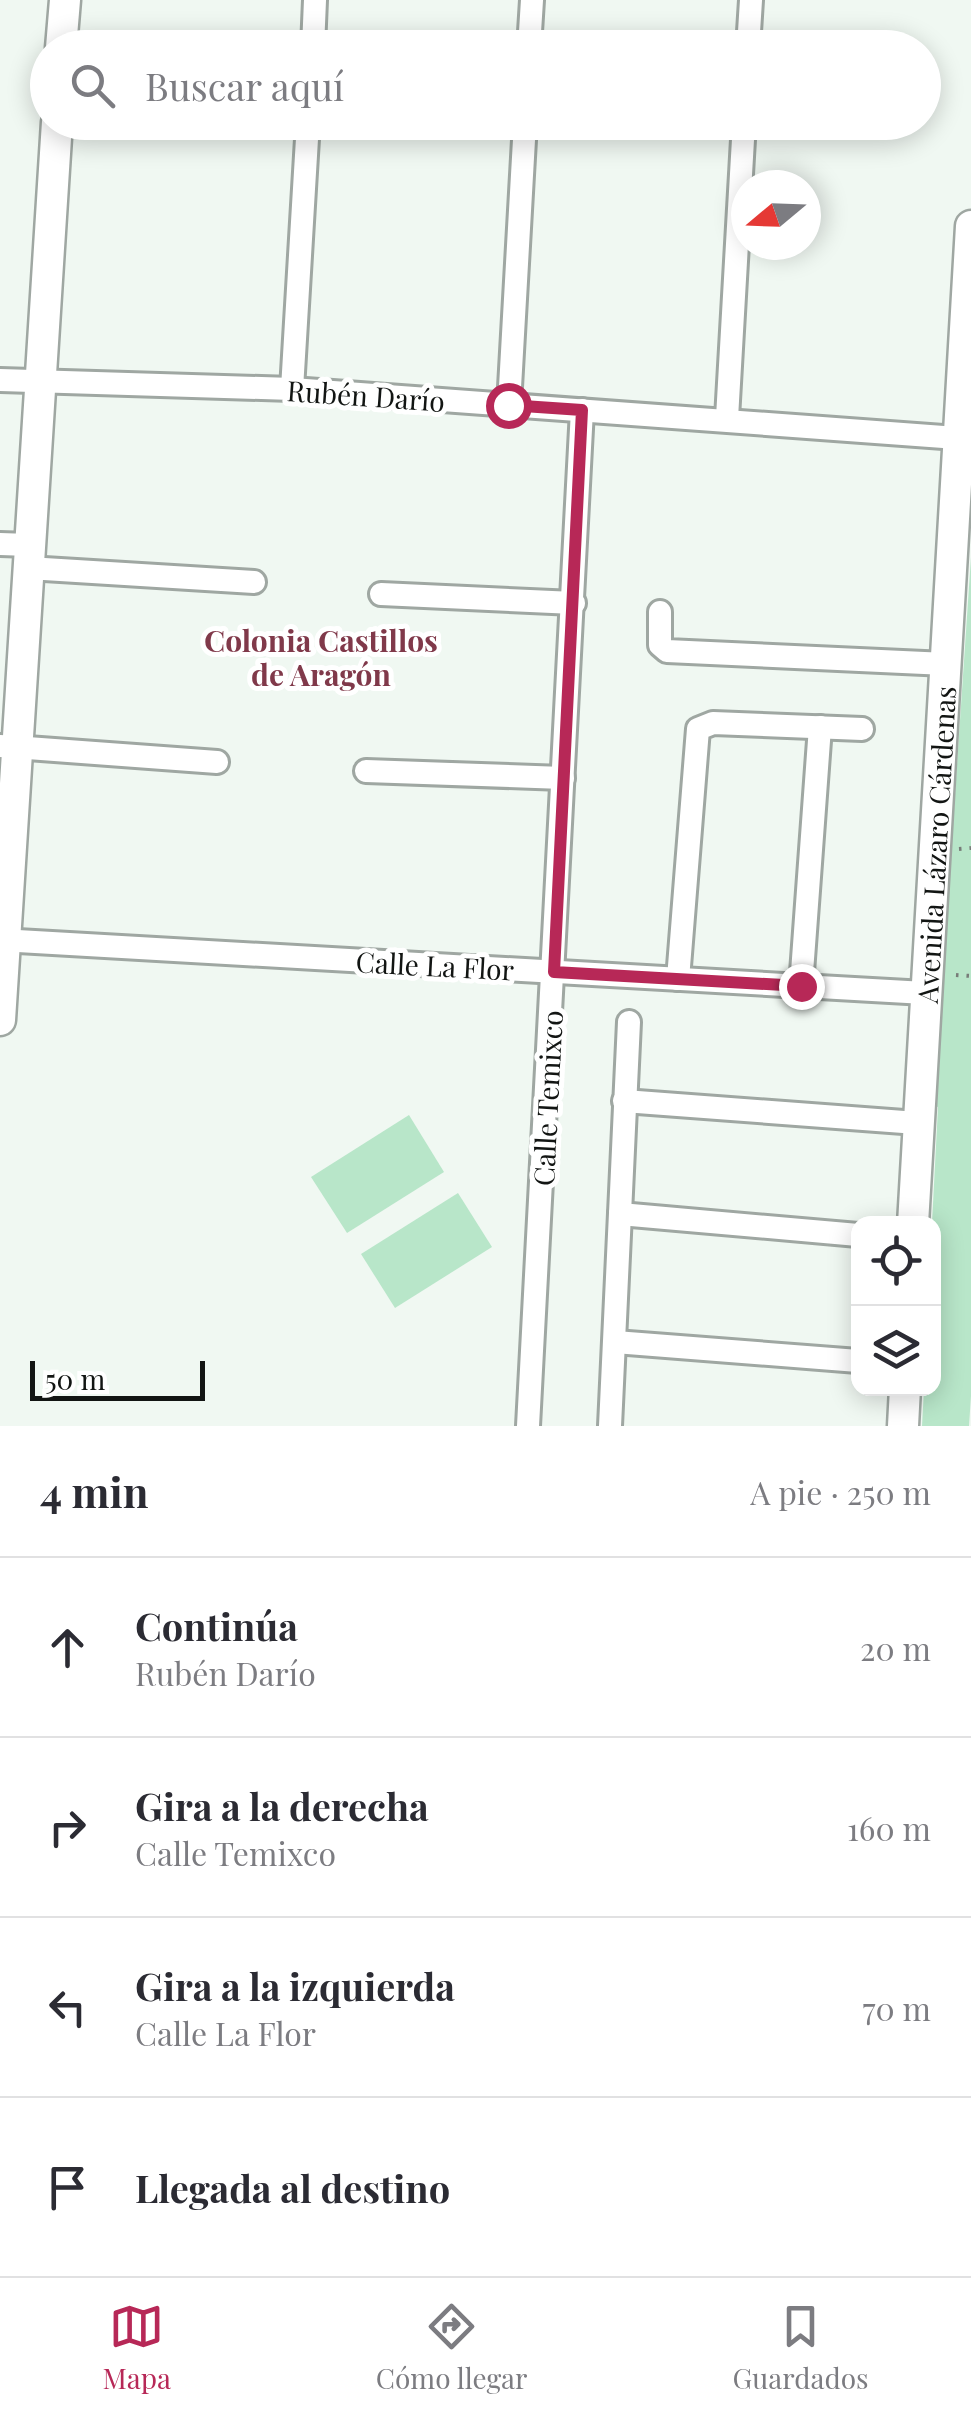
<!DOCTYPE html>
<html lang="es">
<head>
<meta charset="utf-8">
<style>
  :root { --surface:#fff; --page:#f7f7f7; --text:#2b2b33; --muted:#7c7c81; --line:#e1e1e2; --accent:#b72857 }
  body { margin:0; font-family:"Playfair Display",serif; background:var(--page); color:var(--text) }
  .controls { position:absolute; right:30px; bottom:30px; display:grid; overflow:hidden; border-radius:20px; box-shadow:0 5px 25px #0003 }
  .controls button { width:90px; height:90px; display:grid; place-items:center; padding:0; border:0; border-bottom:2px solid var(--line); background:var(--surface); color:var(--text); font:50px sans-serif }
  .compass { position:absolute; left:731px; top:170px; width:90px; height:90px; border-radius:50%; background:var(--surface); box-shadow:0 5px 25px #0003; rotate:251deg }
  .scale { position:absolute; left:30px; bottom:25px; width:175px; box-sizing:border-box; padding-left:10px; border:5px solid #121513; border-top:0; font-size:28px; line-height:35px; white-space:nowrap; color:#121513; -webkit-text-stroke:8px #fff; paint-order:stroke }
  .stop { position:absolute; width:30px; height:30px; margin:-22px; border:8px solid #b72857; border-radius:50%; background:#fff }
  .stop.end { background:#b72857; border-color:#fff; box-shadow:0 2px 10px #0008 }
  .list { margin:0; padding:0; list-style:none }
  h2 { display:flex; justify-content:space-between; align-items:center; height:130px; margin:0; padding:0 40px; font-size:42px }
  h2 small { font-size:32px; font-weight:400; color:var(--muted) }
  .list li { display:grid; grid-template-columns:65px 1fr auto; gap:30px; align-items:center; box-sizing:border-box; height:180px; padding:0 40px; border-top:2px solid var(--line) }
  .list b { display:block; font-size:38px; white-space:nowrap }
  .list p { margin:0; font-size:32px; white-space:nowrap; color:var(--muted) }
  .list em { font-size:32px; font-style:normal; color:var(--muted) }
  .icon { flex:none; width:55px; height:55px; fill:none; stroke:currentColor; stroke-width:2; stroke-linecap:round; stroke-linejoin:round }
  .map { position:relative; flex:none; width:971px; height:1426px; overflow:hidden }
  .search { position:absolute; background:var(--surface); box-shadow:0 5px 25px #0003; left:30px; right:30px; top:30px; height:110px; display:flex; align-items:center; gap:25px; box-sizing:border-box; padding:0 35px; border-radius:55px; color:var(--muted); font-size:38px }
  .sheet { height:850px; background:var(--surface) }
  nav { display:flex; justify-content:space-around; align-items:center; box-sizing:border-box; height:140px; border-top:2px solid var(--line); background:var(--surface); font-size:28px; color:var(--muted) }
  nav a { display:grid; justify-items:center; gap:5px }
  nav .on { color:var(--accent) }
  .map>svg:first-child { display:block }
  .green { fill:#b8e6c9 }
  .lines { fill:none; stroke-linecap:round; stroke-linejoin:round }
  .minor-casing { stroke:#9fa7a2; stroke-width:28 }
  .tertiary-casing { stroke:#9fa7a2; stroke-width:35 }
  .path { stroke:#777c78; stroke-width:4; stroke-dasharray:2.5 8; stroke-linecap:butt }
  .minor { stroke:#fff; stroke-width:22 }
  .tertiary { stroke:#fff; stroke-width:30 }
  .route { stroke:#b72857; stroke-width:12 }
  .labels { text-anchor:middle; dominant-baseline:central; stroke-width:10; stroke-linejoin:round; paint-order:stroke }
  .street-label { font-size:28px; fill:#121513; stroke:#fff }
  .neighbourhood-label { font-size:30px; font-weight:bold; fill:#80394a; stroke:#fff }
</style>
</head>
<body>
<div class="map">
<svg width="971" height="1426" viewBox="0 0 971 1426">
  <rect width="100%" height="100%" fill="#f0f8f2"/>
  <g class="green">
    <polygon points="971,557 971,1396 969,1426 922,1426 924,1389 934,1388 932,1223 938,1107 934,1106"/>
    <polygon points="409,1115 444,1172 347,1233 311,1177"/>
    <polygon points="458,1193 492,1247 395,1308 361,1254"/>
  </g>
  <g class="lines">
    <defs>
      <g id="minor">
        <polyline points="313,48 315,0"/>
        <polyline points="529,48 532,0"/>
        <polyline points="748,48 751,0"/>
        <polyline points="0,380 292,389 971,439"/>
        <polyline points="292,389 308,122"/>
        <polyline points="509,405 525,122"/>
        <polyline points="727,418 744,122"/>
        <polyline points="0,544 29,545"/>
        <polyline points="28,568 254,582"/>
        <polyline points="381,594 574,603"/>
        <polyline points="660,612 660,645 667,651 946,664"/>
        <polyline points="0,746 217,762"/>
        <polyline points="366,771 563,778"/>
        <polyline points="0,940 925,993"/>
        <polyline points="678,979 698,729 713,723 862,729"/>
        <polyline points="801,986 820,727"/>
        <polyline points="624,1101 917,1123"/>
        <polyline points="620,1214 858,1235"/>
        <polyline points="615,1342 858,1361"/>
        <polyline points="528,1426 582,410"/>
        <polyline points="610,1426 629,1022"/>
      </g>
      <g id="tertiary">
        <polyline points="61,48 65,0"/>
        <polyline points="0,1020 57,122"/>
        <path id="s1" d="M 913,1224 L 971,226"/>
        <polyline points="903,1426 905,1388"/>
      </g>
    </defs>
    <use href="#minor" class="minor-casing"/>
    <use href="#tertiary" class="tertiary-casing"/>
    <g class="path">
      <polyline points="959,849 971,848"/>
      <polyline points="956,975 971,976"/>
    </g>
    <use href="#minor" class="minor"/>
    <use href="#tertiary" class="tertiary"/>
  </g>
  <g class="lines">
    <polyline class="route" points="508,405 582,410 554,972 801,986"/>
  </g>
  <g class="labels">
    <g class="street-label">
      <text transform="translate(366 395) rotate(4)">Rubén Darío</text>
      <text stroke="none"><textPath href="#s1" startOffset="380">Avenida Lázaro Cárdenas</textPath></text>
      <text transform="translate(435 965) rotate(3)">Calle La Flor</text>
      <text transform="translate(547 1098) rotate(-87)">Calle Temixco</text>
    </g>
    <g class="neighbourhood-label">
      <text x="321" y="640">Colonia Castillos<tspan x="321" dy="34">de Aragón</tspan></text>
    </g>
  </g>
</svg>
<div class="controls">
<button><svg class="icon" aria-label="locate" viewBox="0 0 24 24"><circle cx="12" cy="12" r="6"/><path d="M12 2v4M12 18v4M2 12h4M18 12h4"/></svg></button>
<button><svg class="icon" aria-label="layers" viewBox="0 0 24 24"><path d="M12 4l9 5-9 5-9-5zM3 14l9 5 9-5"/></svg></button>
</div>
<svg class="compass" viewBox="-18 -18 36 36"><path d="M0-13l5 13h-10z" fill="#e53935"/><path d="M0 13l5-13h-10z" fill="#7c7c81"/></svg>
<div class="scale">50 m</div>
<div class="stop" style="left:508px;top:405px"></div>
<div class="stop end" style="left:801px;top:986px"></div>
<div class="search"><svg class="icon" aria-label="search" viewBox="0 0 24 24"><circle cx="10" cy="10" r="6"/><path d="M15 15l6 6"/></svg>Buscar aquí</div>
</div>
<section class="sheet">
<h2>4 min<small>A pie · 250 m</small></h2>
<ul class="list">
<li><svg class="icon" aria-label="ahead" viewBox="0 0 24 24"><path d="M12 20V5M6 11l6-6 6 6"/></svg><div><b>Continúa</b><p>Rubén Darío</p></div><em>20 m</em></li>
<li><svg class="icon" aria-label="right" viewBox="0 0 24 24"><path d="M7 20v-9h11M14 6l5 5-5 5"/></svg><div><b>Gira a la derecha</b><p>Calle Temixco</p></div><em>160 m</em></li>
<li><svg class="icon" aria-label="left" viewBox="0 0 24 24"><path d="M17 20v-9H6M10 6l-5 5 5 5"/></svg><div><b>Gira a la izquierda</b><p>Calle La Flor</p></div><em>70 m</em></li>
<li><svg class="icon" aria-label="arrive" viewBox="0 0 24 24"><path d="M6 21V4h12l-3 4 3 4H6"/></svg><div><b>Llegada al destino</b></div></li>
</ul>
</section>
<nav>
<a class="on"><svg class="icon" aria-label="map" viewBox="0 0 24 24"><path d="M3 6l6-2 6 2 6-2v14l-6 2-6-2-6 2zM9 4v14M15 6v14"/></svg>Mapa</a>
<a><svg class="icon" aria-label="directions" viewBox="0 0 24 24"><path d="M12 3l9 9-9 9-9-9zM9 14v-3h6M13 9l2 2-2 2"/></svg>Cómo llegar</a>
<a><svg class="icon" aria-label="saved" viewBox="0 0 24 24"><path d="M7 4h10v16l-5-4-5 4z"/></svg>Guardados</a>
</nav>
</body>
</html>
